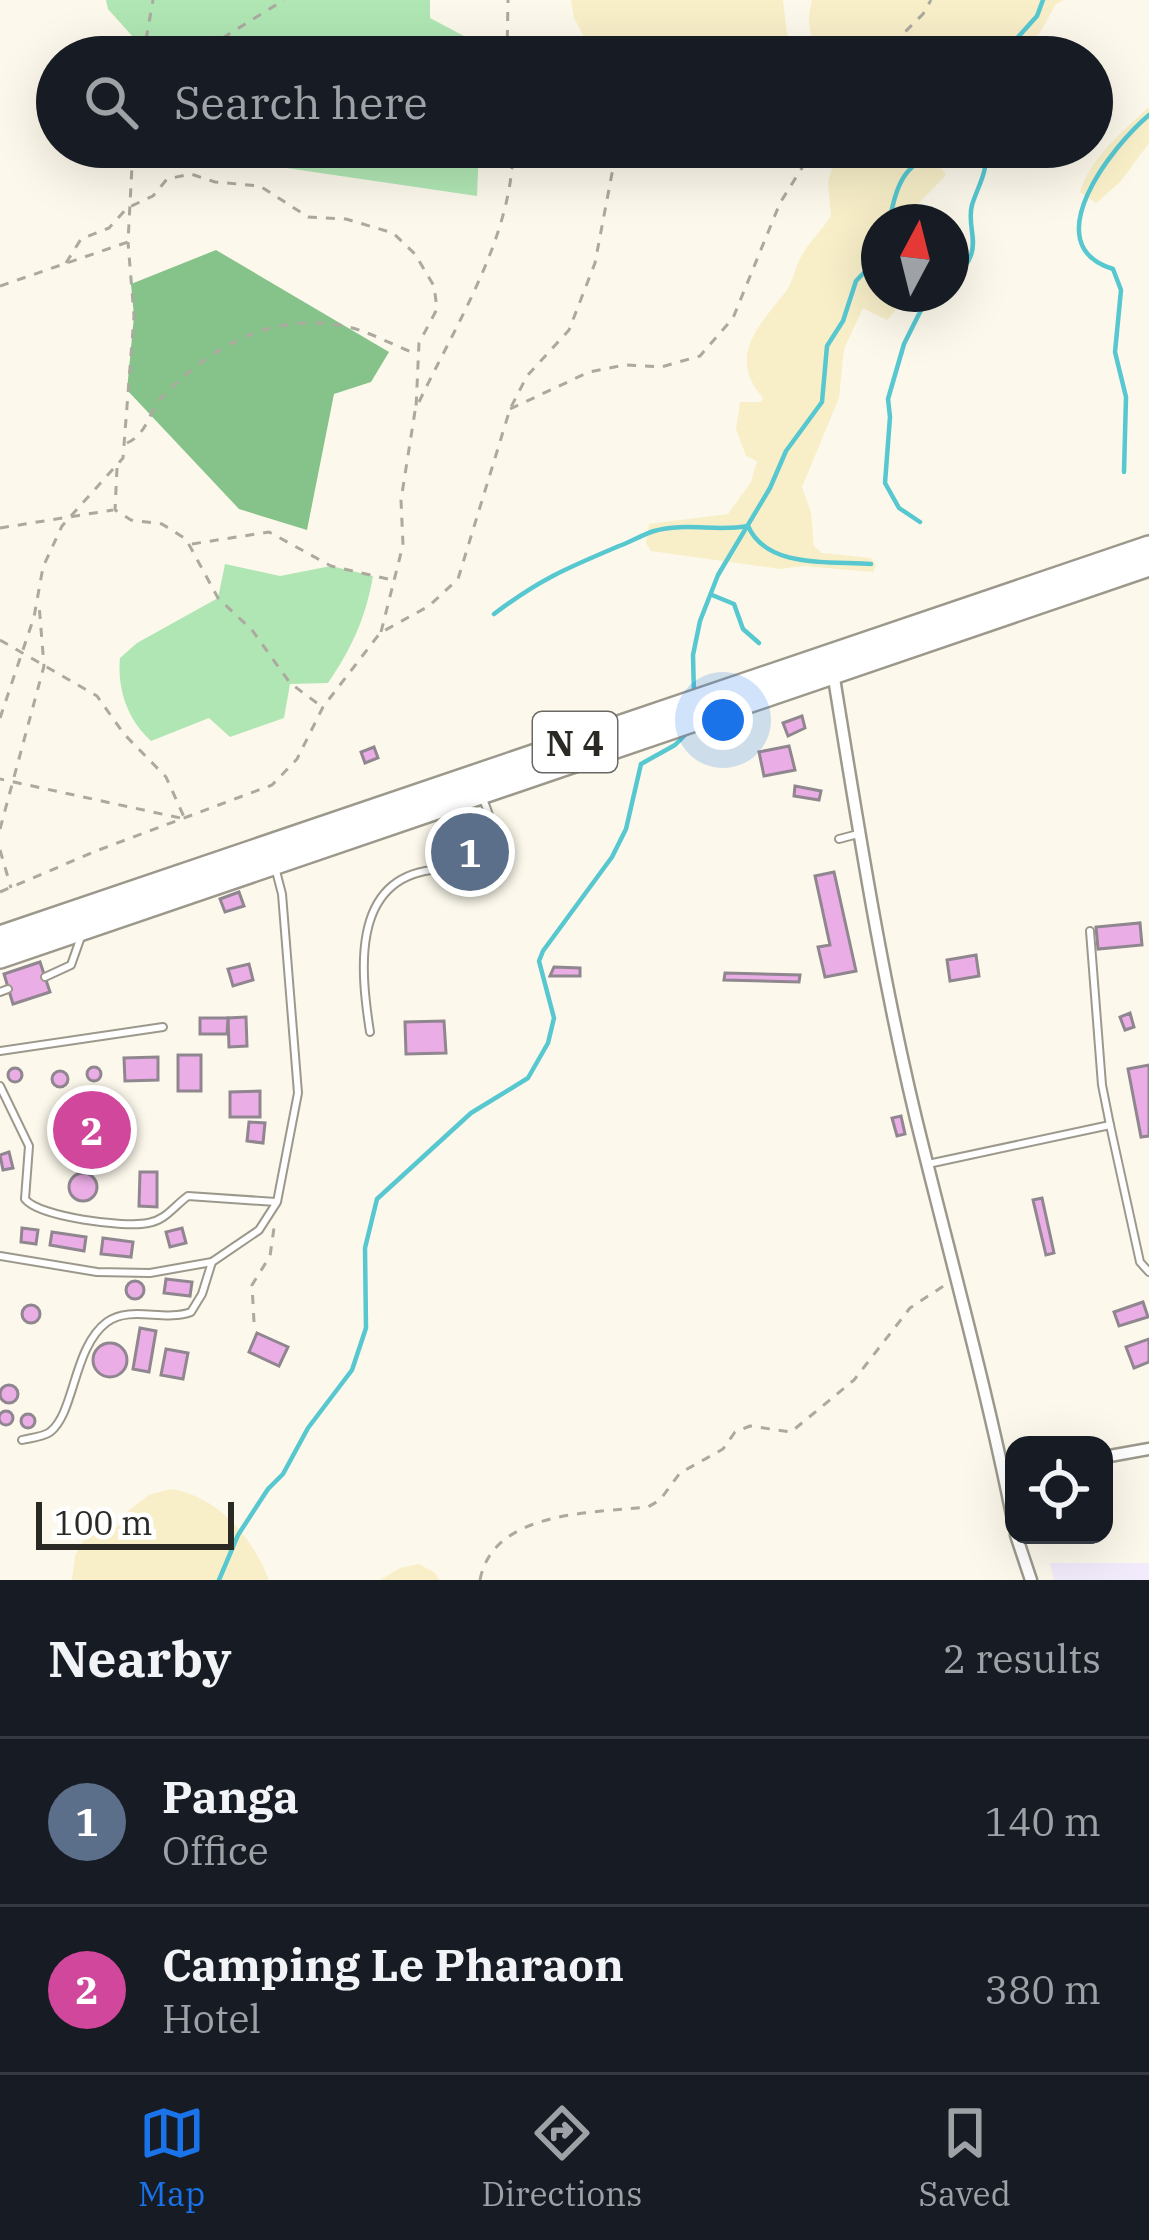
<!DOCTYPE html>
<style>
body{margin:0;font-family:"IBM Plex Serif",serif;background:#242831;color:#f1f3f6}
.controls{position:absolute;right:36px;bottom:36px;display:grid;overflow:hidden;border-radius:24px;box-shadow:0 12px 48px #0002}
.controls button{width:108px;height:108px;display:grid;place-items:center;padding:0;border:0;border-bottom:3px solid #363941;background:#171b24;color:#f1f3f6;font:60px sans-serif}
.compass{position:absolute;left:861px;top:204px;width:108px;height:108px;border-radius:50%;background:#171b24;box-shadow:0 12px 48px #0002;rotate:7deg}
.scale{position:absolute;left:36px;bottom:30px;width:198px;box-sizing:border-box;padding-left:12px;border:6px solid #2a2924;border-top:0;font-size:33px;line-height:42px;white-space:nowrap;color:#2a2924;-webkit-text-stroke:9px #fff;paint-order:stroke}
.you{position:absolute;left:723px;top:720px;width:42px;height:42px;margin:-30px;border:9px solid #fff;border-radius:50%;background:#1a73e8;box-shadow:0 0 0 18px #1a73e833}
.badge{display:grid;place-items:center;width:78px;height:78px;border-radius:50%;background:#1a73e8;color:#fff;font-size:39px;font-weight:700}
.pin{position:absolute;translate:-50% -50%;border:6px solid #fff;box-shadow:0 3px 12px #0006}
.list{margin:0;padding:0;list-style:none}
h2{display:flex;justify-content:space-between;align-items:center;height:156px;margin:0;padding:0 48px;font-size:51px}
h2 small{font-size:39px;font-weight:400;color:#9ea1a6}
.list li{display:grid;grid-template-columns:78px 1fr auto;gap:36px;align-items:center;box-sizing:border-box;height:168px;padding:0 48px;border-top:3px solid #363941}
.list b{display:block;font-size:45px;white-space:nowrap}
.list p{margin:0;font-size:39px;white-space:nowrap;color:#9ea1a6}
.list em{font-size:39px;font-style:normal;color:#9ea1a6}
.icon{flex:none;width:66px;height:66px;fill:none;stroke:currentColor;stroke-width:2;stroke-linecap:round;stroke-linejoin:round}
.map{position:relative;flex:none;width:1149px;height:1580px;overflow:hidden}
.search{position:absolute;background:#171b24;box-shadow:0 12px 48px #0002;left:36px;right:36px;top:36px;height:132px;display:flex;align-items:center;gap:30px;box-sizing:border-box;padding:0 42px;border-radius:66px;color:#9ea1a6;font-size:45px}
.sheet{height:492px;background:#171b24}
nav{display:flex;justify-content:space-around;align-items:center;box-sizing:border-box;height:168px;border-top:3px solid #363941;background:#171b24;font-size:33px;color:#9ea1a6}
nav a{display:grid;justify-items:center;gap:6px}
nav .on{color:#1a73e8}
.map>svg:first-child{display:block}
.industrial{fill:#f1ebfc}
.green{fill:#b0e6b4}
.forest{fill:#85c38a}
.sand{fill:#f8efc9}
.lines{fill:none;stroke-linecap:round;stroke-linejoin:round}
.stream{stroke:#57c7d0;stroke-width:4.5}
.building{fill:#eaade5;stroke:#90868f;stroke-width:3}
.lane-casing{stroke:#9c998c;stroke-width:10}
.street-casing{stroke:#9c998c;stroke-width:15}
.highway-casing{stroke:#9c998c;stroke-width:26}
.path{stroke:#aca99f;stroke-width:3;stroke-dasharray:9 9;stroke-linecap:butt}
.lane{stroke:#fff;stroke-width:6}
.street{stroke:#fff;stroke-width:10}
.highway{stroke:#fff;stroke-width:21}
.labels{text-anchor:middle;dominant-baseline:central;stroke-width:12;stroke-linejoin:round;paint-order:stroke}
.shield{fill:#fff;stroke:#6a6966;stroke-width:3}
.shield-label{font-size:36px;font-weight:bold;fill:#2a2924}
</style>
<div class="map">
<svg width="1149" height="1580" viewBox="0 0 1149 1580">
<rect width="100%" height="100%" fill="#fcf8eb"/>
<polygon class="industrial" points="1050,1563 1149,1563 1149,1580 1054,1580"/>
<g class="green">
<polygon points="106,0 430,0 430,18 477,43 479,57 151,57 108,9"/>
<polygon points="186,147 479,147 477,196 185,153"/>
<path d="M 225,564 L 280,576 L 331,566 L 373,576 C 366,617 352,648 328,683 L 290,684 L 284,718 L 230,737 L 209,718 L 151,741 C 128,720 117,690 120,658 L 137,643 L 218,598 Z"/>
</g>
<polygon class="forest" points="216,250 389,352 371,382 334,394 307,530 239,509 127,390 134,316 131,284"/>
<g class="sand">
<polygon points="571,0 783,0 790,57 595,57 574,18"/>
<path d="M 812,0 L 1064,0 L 1056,4 L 1039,34 L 1016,57 L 829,57 C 808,45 806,22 812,0 Z"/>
<path d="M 1149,107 L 1149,143 L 1120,182 L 1096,203 L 1080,192 C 1091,157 1123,131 1149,107 Z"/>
<path d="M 838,147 L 953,147 L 939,164 L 946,175 L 918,204 L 922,222 L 879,222 L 879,294 L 899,294 L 895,311 L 887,320 L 863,308 L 844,349 L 839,398 L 802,487 L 811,513 L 814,546 L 822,553 L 871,558 L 876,565 L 873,572 L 803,566 L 781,569 L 651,551 L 646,543 L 649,524 L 728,514 L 751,482 L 757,461 L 746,456 L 736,429 L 740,402 L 761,402 L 763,398 C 726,355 760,325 787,290 C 794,280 795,266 802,255 C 810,241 822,230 831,216 L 828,182 Z"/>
<path d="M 170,1489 C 217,1495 253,1538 269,1580 L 72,1580 L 75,1556 L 84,1539 L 126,1523 L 128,1511 L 149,1495 Z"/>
<polygon points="419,1564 435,1573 439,1580 380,1580 400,1568"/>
</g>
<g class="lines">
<g class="stream">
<polyline points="1000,57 1037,16 1043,0"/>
<path d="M 889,222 C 898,180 903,167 942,147"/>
<path d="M 951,277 C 960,270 968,265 971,255 C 977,239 967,222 972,205 C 978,185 991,168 983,147"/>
<path d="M 1124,472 L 1126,397 L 1115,352 L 1121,290 L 1113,269 C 1034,245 1112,146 1149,115"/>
<polyline points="920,522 899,508 885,483 890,417 888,399 904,344 929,294"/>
<polyline points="712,595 734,604 743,629 759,643"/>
<path d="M 494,614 C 540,579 567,568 619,546 C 630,542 642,535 654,531 C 685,522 717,532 748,526 C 767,569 830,561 871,564"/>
<polyline points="694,695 693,655 700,621 718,575 770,488 786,451 822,402 827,346 843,321 856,281 879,257"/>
<polyline points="219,1580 238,1535 268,1489 283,1474 308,1428 352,1370 366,1328 365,1248 377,1199 471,1113 528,1078 548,1043 554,1018 539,961 543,951 612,857 626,829 641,764 675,745 691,729"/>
</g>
</g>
<g class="building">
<polygon points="802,716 805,728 788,736 783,723"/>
<polygon points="789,746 795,770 764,776 759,752"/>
<polygon points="374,747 378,758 365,763 361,752"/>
<polygon points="795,786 821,791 819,800 794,796"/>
<polygon points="834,872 856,971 825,977 818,947 830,945 815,876"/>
<polygon points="239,892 244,906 225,912 220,899"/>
<polygon points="1140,923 1142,945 1098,949 1096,927"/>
<polygon points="976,955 979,976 950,981 947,960"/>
<polygon points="40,962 50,992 13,1004 4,974"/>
<polygon points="249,964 253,980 233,986 228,969"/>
<polygon points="554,967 580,968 580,976 550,976"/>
<polygon points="725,973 800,975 799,982 724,980"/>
<polygon points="1130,1013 1134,1027 1125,1030 1120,1017"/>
<polygon points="246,1017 247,1046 229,1047 228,1018"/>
<polygon points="200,1018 228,1018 227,1034 200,1034"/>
<polygon points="444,1021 446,1053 406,1054 405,1022"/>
<rect x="178" y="1055" width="23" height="36"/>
<polygon points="158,1057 158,1080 125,1081 124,1058"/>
<polygon points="1149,1065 1149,1136 1141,1137 1128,1069"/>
<circle cx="94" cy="1074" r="7"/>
<circle cx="15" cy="1075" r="7"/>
<circle cx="60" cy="1079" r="8"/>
<polygon points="260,1091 260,1117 230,1117 230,1092"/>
<polygon points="901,1116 905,1134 897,1136 892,1118"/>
<polygon points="249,1122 265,1123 263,1143 247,1141"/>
<circle cx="74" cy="1137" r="8"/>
<polygon points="9,1152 13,1168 3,1170 0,1155"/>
<polygon points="140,1172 157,1172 157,1207 139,1206"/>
<circle cx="83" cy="1187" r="14"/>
<polygon points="1042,1198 1054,1253 1046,1255 1033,1200"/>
<polygon points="22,1228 38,1230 36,1244 21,1242"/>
<polygon points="182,1228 186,1243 170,1247 166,1232"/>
<polygon points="52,1232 86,1237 84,1251 50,1245"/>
<polygon points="103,1238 133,1242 131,1257 101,1254"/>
<polygon points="166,1279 192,1282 190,1296 164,1293"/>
<circle cx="135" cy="1290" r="9"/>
<polygon points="1143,1302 1148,1317 1119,1326 1114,1312"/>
<circle cx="31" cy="1314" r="9"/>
<polygon points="140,1328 156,1331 149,1372 133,1369"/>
<polygon points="257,1333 288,1347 279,1366 249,1352"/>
<polygon points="1149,1339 1149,1362 1134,1368 1126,1347"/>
<circle cx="110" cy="1360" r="17"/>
<polygon points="166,1349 188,1353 183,1379 161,1375"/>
<circle cx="9" cy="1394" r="9"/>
<circle cx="6" cy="1418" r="7"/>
<circle cx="28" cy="1421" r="7"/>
</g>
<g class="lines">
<defs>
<g id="lane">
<polyline points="839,839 858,834"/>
<polyline points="1090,931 1102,1085 1110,1125"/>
<polyline points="45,977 71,965 82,934"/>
<polyline points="0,992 8,989"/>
<path d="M 370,1032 C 361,974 350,881 431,870 C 447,868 473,873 485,862 C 502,847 490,816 483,799"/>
<polyline points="0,1051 163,1027"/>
<path d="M 0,1086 L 29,1146 L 25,1199 C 39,1217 125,1228 148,1223 C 166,1220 174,1206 188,1196 L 276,1202"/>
<polyline points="928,1164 1110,1125 1140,1262 1149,1272"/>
<polyline points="0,1256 97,1272 150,1273 212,1262 259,1230 277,1202 298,1093 282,894 276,871"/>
<path d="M 22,1440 C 30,1438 43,1437 50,1432 C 75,1413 73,1347 107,1322 C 131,1305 164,1322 191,1312 L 202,1294 L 212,1262"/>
</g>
<g id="street">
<path d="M 833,672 C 859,832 884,994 924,1151 C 955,1275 989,1399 1014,1525"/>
<polyline points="1104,1457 1149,1449"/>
<polyline points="1016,1535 1031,1580"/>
</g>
<g id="highway">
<polyline points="0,937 1149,547"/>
<polyline points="0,957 1149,565"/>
</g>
</defs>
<use href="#lane" class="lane-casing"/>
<use href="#street" class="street-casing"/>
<use href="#highway" class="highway-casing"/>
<g class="path">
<polyline points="143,57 153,0"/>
<polyline points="192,57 284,0"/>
<polyline points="507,57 508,0"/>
<polyline points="880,57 923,14 931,0"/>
<polyline points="66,263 81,239 109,228 127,208 153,196 167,179 191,174 215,182 260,186 308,217 346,219 393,233 415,254 434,286 437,309 419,343 416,408"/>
<polyline points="0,286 128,242 133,147"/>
<path d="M 419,402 C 456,324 513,236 513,147"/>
<polyline points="510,409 589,372 625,365 661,367 700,356 733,318 780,203 815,147"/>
<path d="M 127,443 C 149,433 148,410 165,394 C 213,346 269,314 339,325 C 365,329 392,345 417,354"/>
<polyline points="117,468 115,510 131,520 162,524 186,539 218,598 252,630 290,683 321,706"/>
<polyline points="0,528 113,510"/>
<polyline points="192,544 269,532 331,566 392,580"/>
<polyline points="381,632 403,545 401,500 415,411"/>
<polyline points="0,640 97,696 124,734 166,777 185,819 0,779"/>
<polyline points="0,718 34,617 43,567 62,526 123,458 134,316 128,242"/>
<polyline points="0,829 44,666 39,604"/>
<polyline points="0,850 11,888"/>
<polyline points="0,892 96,851 272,785 297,759 323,707 380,633 429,606 458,579 510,409 527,376 569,330 595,263 617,147"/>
<polyline points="254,1322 252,1285 270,1256 274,1228"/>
<path d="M 480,1580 C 493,1510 594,1513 648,1507 L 660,1500 L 680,1473 L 723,1449 L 735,1432 L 750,1426 L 791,1432 L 854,1380 L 910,1308 L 948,1283"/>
</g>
<use href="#lane" class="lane"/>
<use href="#street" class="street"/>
<use href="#highway" class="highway"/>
</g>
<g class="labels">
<rect class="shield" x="533" y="712" width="84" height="60" rx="9"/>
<g class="shield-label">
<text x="575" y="742">N 4</text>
</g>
</g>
</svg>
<div class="controls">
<button><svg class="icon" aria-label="locate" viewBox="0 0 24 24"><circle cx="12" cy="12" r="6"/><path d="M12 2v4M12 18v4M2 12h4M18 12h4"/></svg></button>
</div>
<svg class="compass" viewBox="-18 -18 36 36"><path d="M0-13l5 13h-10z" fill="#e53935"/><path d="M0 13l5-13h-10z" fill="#9ea1a6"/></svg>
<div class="scale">100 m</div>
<div class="you"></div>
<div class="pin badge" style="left:470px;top:852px;background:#5c6f8a">1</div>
<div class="pin badge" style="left:92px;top:1130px;background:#d1479c">2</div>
<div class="search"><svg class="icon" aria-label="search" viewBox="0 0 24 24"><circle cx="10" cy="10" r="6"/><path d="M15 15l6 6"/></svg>Search here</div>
</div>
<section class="sheet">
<h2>Nearby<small>2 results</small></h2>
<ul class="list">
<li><span class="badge" style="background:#5c6f8a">1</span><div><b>Panga</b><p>Office</p></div><em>140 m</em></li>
<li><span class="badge" style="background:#d1479c">2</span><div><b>Camping Le Pharaon</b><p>Hotel</p></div><em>380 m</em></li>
</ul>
</section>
<nav>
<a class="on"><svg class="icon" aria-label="map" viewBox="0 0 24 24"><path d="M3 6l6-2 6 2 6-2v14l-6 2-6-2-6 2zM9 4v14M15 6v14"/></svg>Map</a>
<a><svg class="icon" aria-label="directions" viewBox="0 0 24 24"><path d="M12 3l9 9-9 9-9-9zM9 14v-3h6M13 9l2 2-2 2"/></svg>Directions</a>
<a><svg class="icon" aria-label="saved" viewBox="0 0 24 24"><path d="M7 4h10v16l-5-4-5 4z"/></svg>Saved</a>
</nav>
